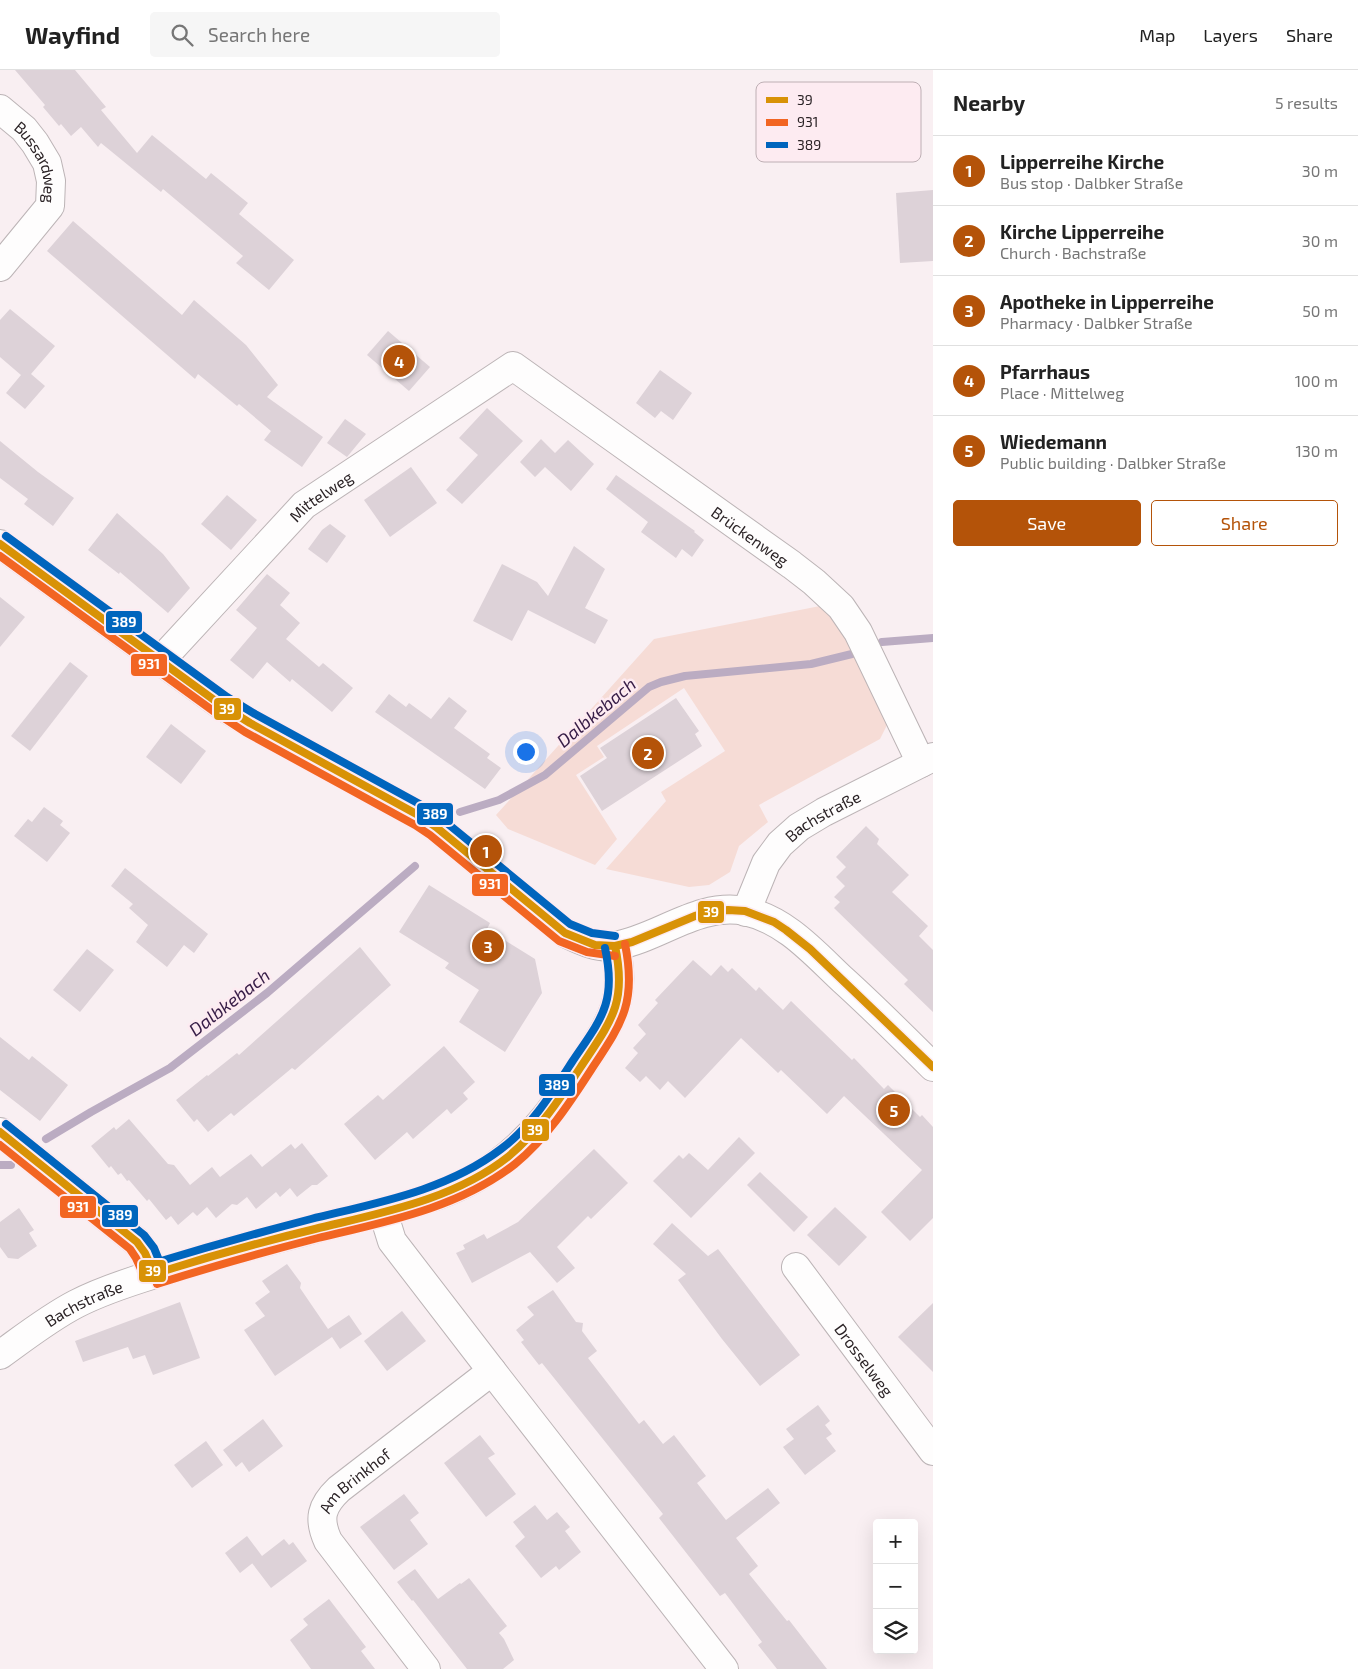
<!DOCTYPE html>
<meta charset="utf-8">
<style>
body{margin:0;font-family:"Exo 2",sans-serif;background:#f6f6f6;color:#222}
.controls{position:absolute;right:15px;bottom:15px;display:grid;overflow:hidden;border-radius:5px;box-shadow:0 5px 20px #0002}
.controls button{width:45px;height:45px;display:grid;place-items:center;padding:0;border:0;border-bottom:1px solid #e0e0e0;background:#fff;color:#222;font:25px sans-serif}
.you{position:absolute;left:525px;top:681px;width:18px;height:18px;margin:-12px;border:4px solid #fff;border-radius:50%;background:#1a73e8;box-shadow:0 0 0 8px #1a73e833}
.badge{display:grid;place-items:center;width:32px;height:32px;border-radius:50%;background:#b45309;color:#fff;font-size:16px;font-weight:700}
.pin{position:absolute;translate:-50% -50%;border:2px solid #fff;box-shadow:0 1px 5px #0006}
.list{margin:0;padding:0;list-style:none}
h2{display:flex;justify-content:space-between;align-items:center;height:65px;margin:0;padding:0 20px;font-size:21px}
h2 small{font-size:16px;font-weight:400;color:#767676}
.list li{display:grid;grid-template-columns:32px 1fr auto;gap:15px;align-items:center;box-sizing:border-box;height:70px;padding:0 20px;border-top:1px solid #e0e0e0}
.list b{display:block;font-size:19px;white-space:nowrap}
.list p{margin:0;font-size:16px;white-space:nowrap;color:#767676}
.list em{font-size:16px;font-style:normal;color:#767676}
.actions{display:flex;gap:10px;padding:15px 20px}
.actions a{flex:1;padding:11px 0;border:1px solid #b45309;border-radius:5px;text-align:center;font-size:18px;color:#b45309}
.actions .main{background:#b45309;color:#fff}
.icon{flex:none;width:28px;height:28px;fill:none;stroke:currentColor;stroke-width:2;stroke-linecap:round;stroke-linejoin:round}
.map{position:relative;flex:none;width:933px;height:1599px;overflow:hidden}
header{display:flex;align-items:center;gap:30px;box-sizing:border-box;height:70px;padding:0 25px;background:#fff;border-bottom:1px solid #e0e0e0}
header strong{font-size:24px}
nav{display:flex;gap:28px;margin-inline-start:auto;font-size:18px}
.search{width:350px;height:45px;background:#f6f6f6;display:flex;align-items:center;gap:12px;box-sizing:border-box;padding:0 18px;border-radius:5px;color:#767676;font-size:19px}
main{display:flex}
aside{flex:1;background:#fff}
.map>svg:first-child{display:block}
.green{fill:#f6dcd6}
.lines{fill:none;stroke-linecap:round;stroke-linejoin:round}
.stream{stroke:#bbacc2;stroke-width:8}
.building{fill:#ddd2d8}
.minor-casing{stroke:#bcb4b6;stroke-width:30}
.minor{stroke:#fefdfd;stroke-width:28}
.bus-1-casing{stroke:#fdebf1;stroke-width:11}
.bus-2-casing{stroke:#fdebf1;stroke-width:11}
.bus-3-casing{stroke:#fdebf1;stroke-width:11}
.bus-1{stroke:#d89206;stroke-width:8}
.bus-2{stroke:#f26522;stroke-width:8}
.bus-3{stroke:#0065bd;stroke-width:8}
.labels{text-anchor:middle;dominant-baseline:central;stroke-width:5;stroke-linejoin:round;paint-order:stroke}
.street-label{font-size:16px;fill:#2b2326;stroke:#fdebf1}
.water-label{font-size:18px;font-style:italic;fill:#361c46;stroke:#fdebf1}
.key{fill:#fdebf1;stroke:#beafb4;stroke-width:1}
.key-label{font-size:14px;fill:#2b2326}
.line-badge{stroke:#fdebf1;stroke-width:2}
.badge-label{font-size:14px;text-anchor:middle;font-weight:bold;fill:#fff}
</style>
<header>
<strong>Wayfind</strong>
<div class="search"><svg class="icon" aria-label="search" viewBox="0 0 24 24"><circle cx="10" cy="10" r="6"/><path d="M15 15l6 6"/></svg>Search here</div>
<nav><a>Map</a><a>Layers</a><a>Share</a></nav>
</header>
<main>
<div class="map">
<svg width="933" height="1599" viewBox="0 0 933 1599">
<rect width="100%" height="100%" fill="#f9eff2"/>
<polygon class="green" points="820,536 843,559 889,651 880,669 759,735 768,752 739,776 730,802 709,815 689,817 606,799 666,731 661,722 725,681 684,618 597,676 604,687 576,705 617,769 595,795 508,759 496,745 654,569"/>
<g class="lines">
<g class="stream">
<polyline points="882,572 933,568"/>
<polyline points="460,742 499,730 545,705 649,617 661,612 685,606 811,594 852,584"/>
<polyline points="46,1069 91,1042 170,998 267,923 415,796"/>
<polyline points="0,1095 11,1095"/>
</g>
</g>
<g class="building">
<polygon points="15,0 75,0 106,37 101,40 137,83 152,65 206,109 211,103 248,133 239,144 294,190 269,220 236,193 243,186 163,119 161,122 101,73 98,77 81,57 71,66 61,54 59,56 43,37 45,35"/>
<polygon points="933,120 933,191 900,193 896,123"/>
<polygon points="73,151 182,245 194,230 246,275 278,315 267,327 323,367 302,397 264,370 271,361 239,334 237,336 198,304 195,309 47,181"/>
<polygon points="10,239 55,276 31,304 45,316 25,339 6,323 21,305 0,287 0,250"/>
<polygon points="388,261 430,297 409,321 367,285"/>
<polygon points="660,300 692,323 673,350 661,341 655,348 636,333"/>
<polygon points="487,338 523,371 462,434 446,420 478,385 459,368"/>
<polygon points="345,349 366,364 347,387 327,373"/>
<polygon points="541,369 555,383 568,370 594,394 571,421 545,397 535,407 520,392"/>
<polygon points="0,371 38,402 74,428 53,456 24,434 28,429 0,408"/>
<polygon points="411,397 437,433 390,467 364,430"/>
<polygon points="616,405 695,461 694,462 704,470 692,487 682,479 676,488 641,462 648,452 606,419"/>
<polygon points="227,425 257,450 231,480 201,454"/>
<polygon points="117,443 163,484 190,518 168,543 120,502 119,504 88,480"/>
<polygon points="330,454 346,466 327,493 308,479 322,460"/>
<polygon points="574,476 605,499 585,538 608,550 595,574 528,540 512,571 473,551 502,494 537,512 548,526"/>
<polygon points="267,504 290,523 280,535 300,553 286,569 319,597 323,593 353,618 332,642 292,609 290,612 267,592 253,609 230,590 257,558 236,540"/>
<polygon points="0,527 25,547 0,577"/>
<polygon points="70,592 88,606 30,681 11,666"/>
<polygon points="389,624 406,637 409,633 431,649 449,627 467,641 454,658 490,684 487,688 501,698 485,719 375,642"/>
<polygon points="676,628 699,661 695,664 702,676 602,741 580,706 607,688 600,678"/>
<polygon points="171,654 206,681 181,714 146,687"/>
<polygon points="44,737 63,751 60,755 70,763 47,792 14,766 28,749 32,752"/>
<polygon points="866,756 879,769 877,774 909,805 892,822 928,856 919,866 933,880 933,942 904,914 908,910 834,838 840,832 834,827 845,816 836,807 846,797 836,787"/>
<polygon points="125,798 208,864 194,883 184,875 167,897 136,872 148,855 129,838 133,834 111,816"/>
<polygon points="429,815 490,853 487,859 535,889 542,923 505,982 459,952 479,920 445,898 449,893 399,862"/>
<polygon points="360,877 391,915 295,1000 292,998 234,1046 231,1043 208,1062 197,1049 194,1052 176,1030 207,1005 208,1006 237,983 239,985"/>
<polygon points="87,879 114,900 80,942 53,920"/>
<polygon points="693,890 711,906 721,895 728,902 732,898 756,921 759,917 783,940 791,931 852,990 854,988 884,1019 888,1015 920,1047 922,1045 933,1057 933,1148 910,1171 881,1142 922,1100 844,1026 827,1044 781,1000 778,1003 741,968 685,1028 668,1011 660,1020 646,1006 640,1012 625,998 638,983 633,978 646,964 638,955 658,933 655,930"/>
<polygon points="0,967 29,990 32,986 68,1015 40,1051 0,1020"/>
<polygon points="444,976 475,1012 463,1023 468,1029 451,1044 447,1039 413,1069 407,1062 375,1090 344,1054 378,1025 383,1030"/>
<polygon points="129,1049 168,1094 174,1095 190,1115 212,1097 220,1107 251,1084 262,1097 291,1074 295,1079 302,1073 328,1106 317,1115 312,1115 297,1127 290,1118 280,1127 276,1122 256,1139 247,1127 237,1135 232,1134 216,1148 207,1137 197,1146 193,1142 178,1155 171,1146 166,1150 149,1129 147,1131 129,1110 127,1111 121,1103 118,1105 111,1096 109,1098 91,1076 114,1057 116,1060"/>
<polygon points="739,1067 755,1083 691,1148 653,1111 679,1085 683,1089 689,1083 708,1100"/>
<polygon points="594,1079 628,1113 591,1149 588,1146 557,1177 575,1198 557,1213 530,1182 472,1213 456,1183 465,1179 463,1175 484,1164 487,1169 518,1152"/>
<polygon points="760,1102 808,1147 794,1162 747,1115"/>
<polygon points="835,1137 867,1167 839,1196 807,1165"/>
<polygon points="19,1138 34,1160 29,1163 37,1176 18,1189 8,1188 0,1177 0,1152"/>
<polygon points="672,1153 708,1186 718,1179 800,1285 760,1316 722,1269 678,1210 686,1204 653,1174"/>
<polygon points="287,1194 301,1213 300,1218 328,1259 349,1245 362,1264 340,1279 332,1267 275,1306 244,1260 265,1246 255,1233 270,1222 262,1211"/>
<polygon points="553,1220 576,1252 583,1253 582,1261 597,1281 588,1288 639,1354 644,1350 663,1374 674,1365 706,1406 697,1413 726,1450 768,1418 780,1433 736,1468 758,1496 749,1504 787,1551 789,1550 827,1599 777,1599 758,1575 762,1572 725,1523 720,1526 659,1448 663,1444 550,1303 542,1293 539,1295 521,1272 524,1270 516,1260 534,1245 527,1237"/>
<polygon points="180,1232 200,1288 153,1305 145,1285 133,1289 128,1277 83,1292 75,1271"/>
<polygon points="933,1233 933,1302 898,1267"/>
<polygon points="402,1241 426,1271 387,1301 364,1271"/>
<polygon points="818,1335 830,1351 825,1355 832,1364 826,1368 836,1381 805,1405 783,1377 794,1369 786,1359"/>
<polygon points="263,1349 283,1376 249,1402 242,1392 236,1397 223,1380"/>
<polygon points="480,1365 495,1384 488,1388 516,1424 486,1447 444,1393"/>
<polygon points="206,1371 223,1395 192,1418 174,1395"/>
<polygon points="404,1424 419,1443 410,1450 428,1474 394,1500 360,1457"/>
<polygon points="535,1435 547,1450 557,1442 570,1457 565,1461 581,1482 559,1500 556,1496 541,1508 515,1476 525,1467 513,1452"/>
<polygon points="247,1466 262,1486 284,1469 289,1475 293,1472 307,1491 271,1518 252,1493 254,1492 240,1503 225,1483"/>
<polygon points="415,1499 438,1529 460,1513 461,1514 469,1508 507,1556 499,1563 504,1569 514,1590 503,1599 467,1599 413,1530 412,1531 397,1512"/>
<polygon points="329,1529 366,1577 361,1581 375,1599 311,1599 290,1570 308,1555 303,1549"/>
</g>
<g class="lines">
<defs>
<g id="minor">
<path id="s1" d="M 0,39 L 24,59 L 35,73 L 47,93 L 51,111 L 50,136 L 0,197"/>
<path d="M 0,474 L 221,635 L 250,653 L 420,746 L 436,757 L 565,863 C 580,870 597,879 615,876 C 660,868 698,832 745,841 C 786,850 814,883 843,910 C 874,938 903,967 933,997"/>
<path id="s2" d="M 160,591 L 304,435 L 513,296 L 792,495 L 814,512 L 841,537 L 858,562 L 921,693"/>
<path id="s3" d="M 746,842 L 766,793 L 780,774 L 799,757 L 824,742 L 933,687"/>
<polyline points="0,1062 137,1172 145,1183 154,1204"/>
<polyline points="383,1142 392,1171 492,1301 724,1599"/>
<path id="s4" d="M 796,1197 L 933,1381"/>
<path id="s5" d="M 0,1285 C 25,1267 49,1248 76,1234 C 101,1221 129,1212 155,1204 C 211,1185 268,1171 325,1156 C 381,1142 451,1129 497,1094 C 536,1065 557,1033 583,994 C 611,952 628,928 615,876"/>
<path id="s6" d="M 426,1599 L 328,1471 C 318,1449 321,1436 339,1419 L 492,1301"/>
</g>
</defs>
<use href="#minor" class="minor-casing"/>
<use href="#minor" class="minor"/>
<defs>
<g id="bus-1">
<polyline points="0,474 221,635 250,653 420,746 436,757 565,863 595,875 615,876 632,872 695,846 711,842 728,840 745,841 774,852 786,860 810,879 933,997"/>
<path d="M 0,1062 L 137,1172 L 145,1183 L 154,1204 C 207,1187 261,1172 315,1159 C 380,1143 454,1130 509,1086 C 539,1061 561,1027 582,995 C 612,950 627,932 615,876"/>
</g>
<g id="bus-2">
<polyline points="0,486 216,643 245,662 415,755 430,765 559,871 587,882 615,886"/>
<polyline points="0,1075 130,1179 136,1188 145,1208"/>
<path d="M 157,1214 C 210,1197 264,1182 318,1168 C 385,1152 459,1138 515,1094 C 546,1069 569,1034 591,1000 C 622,953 637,933 625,874"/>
</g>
<g id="bus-3">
<polyline points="6,466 227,627 255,644 425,737 442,749 570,854 592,863 615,866"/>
<polyline points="6,1054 144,1165 154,1178 163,1200"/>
<path d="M 151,1194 C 204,1178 257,1163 311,1149 C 376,1133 446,1121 501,1079 C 531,1057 552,1023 572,992 C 601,949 617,933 605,878"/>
</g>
</defs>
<use href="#bus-1" class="bus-1-casing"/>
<use href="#bus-2" class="bus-2-casing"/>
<use href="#bus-3" class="bus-3-casing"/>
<use href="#bus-1" class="bus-1"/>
<use href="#bus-2" class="bus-2"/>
<use href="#bus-3" class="bus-3"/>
</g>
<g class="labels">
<g class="street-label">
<text stroke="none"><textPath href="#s1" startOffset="68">Bussardweg</textPath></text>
<text stroke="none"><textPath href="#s2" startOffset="231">Mittelweg</textPath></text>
<text stroke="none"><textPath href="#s2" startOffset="755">Brückenweg</textPath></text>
<text stroke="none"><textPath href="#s3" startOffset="128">Bachstraße</textPath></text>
<text stroke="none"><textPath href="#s5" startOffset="99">Bachstraße</textPath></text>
<text stroke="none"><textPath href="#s4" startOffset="115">Drosselweg</textPath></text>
<text stroke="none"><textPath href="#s6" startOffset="236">Am Brinkhof</textPath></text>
</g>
<g class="water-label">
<text transform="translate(596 642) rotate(-40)">Dalbkebach</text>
<text transform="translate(229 932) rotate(-38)">Dalbkebach</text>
</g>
</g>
<rect x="756" y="12" width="165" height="80" rx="8" class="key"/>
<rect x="766" y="27" width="22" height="6" fill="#d89206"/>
<rect x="766" y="49" width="22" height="7" fill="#f26522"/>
<rect x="766" y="72" width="22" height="6" fill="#0065bd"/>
<g class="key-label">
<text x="797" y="35">39</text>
<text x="797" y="57">931</text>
<text x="797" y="80">389</text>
</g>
<g class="line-badge">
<rect x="105" y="540" width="38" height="24" rx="5" fill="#0065bd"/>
<rect x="130" y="583" width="38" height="24" rx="5" fill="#f26522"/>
<rect x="213" y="627" width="29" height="24" rx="5" fill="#d89206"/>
<rect x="416" y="732" width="38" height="24" rx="5" fill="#0065bd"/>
<rect x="471" y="803" width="38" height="24" rx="5" fill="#f26522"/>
<rect x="697" y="830" width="28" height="24" rx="5" fill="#d89206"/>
<rect x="538" y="1003" width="38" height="24" rx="5" fill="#0065bd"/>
<rect x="521" y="1048" width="29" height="24" rx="5" fill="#d89206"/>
<rect x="59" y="1125" width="38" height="24" rx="5" fill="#f26522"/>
<rect x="101" y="1134" width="38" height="24" rx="5" fill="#0065bd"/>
<rect x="138" y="1189" width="29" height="24" rx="5" fill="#d89206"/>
</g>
<g class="badge-label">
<text x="124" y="557">389</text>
<text x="149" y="599">931</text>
<text x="227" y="644">39</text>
<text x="435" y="749">389</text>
<text x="490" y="819">931</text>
<text x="711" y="847">39</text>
<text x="557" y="1020">389</text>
<text x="535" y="1065">39</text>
<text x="78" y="1142">931</text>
<text x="120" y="1150">389</text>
<text x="153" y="1206">39</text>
</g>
</svg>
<div class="controls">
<button>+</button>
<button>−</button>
<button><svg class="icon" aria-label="layers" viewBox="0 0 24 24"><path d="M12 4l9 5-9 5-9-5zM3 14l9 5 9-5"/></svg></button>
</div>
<div class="you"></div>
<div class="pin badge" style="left:486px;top:781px">1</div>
<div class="pin badge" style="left:648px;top:683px">2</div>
<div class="pin badge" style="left:488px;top:876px">3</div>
<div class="pin badge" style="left:399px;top:291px">4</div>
<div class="pin badge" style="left:894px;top:1040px">5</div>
</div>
<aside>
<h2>Nearby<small>5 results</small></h2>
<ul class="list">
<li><span class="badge">1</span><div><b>Lipperreihe Kirche</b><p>Bus stop · Dalbker Straße</p></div><em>30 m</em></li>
<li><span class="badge">2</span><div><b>Kirche Lipperreihe</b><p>Church · Bachstraße</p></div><em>30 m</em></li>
<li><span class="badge">3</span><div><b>Apotheke in Lipperreihe</b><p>Pharmacy · Dalbker Straße</p></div><em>50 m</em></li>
<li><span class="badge">4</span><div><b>Pfarrhaus</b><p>Place · Mittelweg</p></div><em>100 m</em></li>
<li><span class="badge">5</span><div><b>Wiedemann</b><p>Public building · Dalbker Straße</p></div><em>130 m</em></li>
</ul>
<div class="actions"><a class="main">Save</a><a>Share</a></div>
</aside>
</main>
